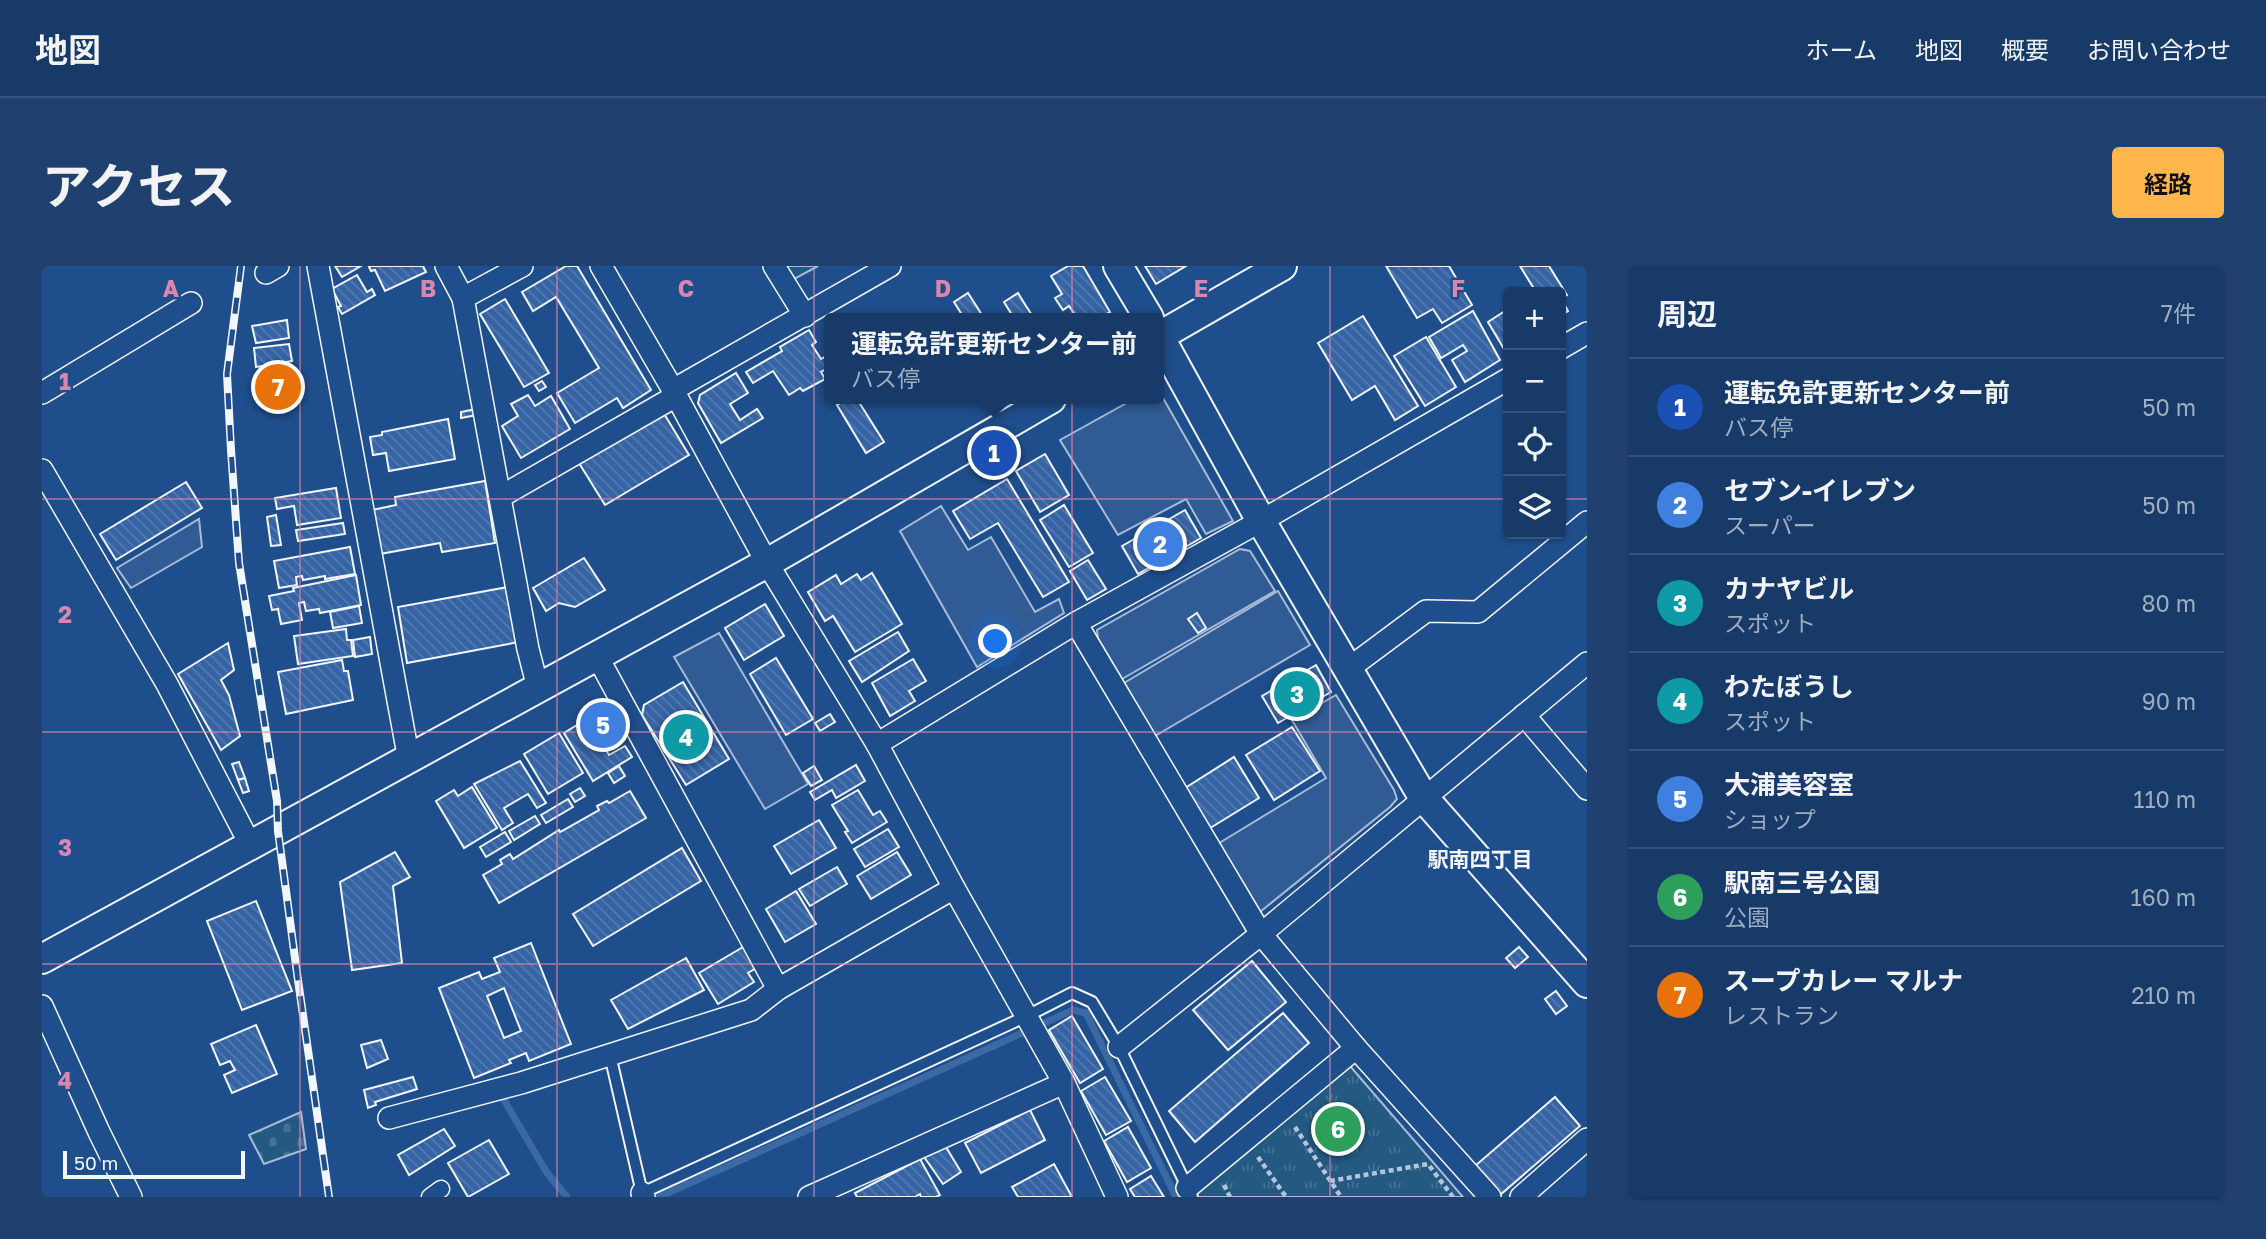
<!DOCTYPE html>
<html lang="ja">
<meta charset="utf-8">
<style>
body{margin:0;font-family:"Golos Text","Noto Sans JP",sans-serif;background:#20416f;color:#f1f3f6}
.controls{position:absolute;right:21px;top:21px;display:grid;overflow:hidden;border-radius:7px;box-shadow:0 2px 5px #0004}
.controls button{width:63px;height:63px;display:grid;place-items:center;padding:0;border:0;border-bottom:2px solid #36547d;background:#173a69;color:#f1f3f6;font:35px sans-serif}
.scale{position:absolute;left:21px;bottom:18px;width:182px;box-sizing:border-box;padding-left:7px;border:4px solid #f2f6ff;border-top:0;font-size:19px;line-height:24px;white-space:nowrap;color:#f2f6ff;-webkit-text-stroke:5px #1f4e8c;paint-order:stroke}
.you{position:absolute;left:954px;top:376px;width:24px;height:24px;margin:-18px;border:5px solid #fff;border-radius:50%;background:#1a73e8;box-shadow:0 0 0 10px #1a73e833}
.badge{display:grid;place-items:center;width:46px;height:46px;border-radius:50%;background:#ffb74d;color:#fff;font-size:23px;font-weight:700}
.pin{position:absolute;translate:-50% -50%;border:4px solid #fff;box-shadow:0 2px 7px #0006}
.popup{position:absolute;left:782px;top:47px;width:340px;height:91px;box-sizing:border-box;display:grid;place-content:center;border-radius:7px;background:#173a69;filter:drop-shadow(0 2px 5px #0005);font-size:23px;white-space:nowrap;color:#9eadc0}
.popup b{font-size:26px;color:#f1f3f6}
.popup::after{content:'';position:absolute;left:50%;top:100%;margin-left:-14px;border:14px solid transparent;border-top-color:#173a69}
.list{margin:0;padding:0;list-style:none}
h2{display:flex;justify-content:space-between;align-items:center;height:91px;margin:0;padding:0 28px;font-size:30px}
h2 small{font-size:23px;font-weight:400;color:#9eadc0}
.list li{display:grid;grid-template-columns:46px 1fr auto;gap:21px;align-items:center;box-sizing:border-box;height:98px;padding:0 28px;border-top:2px solid #36547d}
.list b{display:block;font-size:26px;white-space:nowrap}
.list p{margin:0;font-size:23px;white-space:nowrap;color:#9eadc0}
.list em{font-size:23px;font-style:normal;color:#9eadc0}
.icon{flex:none;width:38px;height:38px;fill:none;stroke:currentColor;stroke-width:2;stroke-linecap:round;stroke-linejoin:round}
.map{position:relative;flex:none;width:1545px;height:931px;overflow:hidden;border-radius:7px}
header{display:flex;align-items:center;gap:42px;box-sizing:border-box;height:98px;padding:0 35px;background:#173a69;border-bottom:2px solid #36547d}
header strong{font-size:33px}
nav{display:flex;gap:38px;margin-inline-start:auto;font-size:24px}
.intro{display:flex;align-items:center;justify-content:space-between;box-sizing:border-box;height:168px;padding:0 42px}
h1{margin:0;font-size:49px}
.button{padding:18px 32px;border-radius:7px;background:#ffb74d;color:#111;font-size:24px;font-weight:700}
main{display:flex;gap:42px;padding:0 42px}
aside{flex:1;background:#173a69;border-radius:7px;box-shadow:0 2px 5px #0004}
.map>svg:first-child{display:block}
.cemetery{fill:url(#cemetery-stones);stroke:#a8bbd7;stroke-width:2}
.park{fill:url(#park-tufts);stroke:#a8bbd7;stroke-width:2}
.parking{fill:#305b95;stroke:#a8bbd7;stroke-width:2}
.lines{fill:none;stroke-linecap:round;stroke-linejoin:round}
.stream{stroke:#3b69a3;stroke-width:7}
.building{fill:url(#building-back-hatch);stroke:#f2f6ff;stroke-width:2;fill-rule:evenodd}
.service-casing{stroke:#f2f6ff;stroke-width:14}
.pedestrian-casing{stroke:#f2f6ff;stroke-width:19}
.minor-casing{stroke:#f2f6ff;stroke-width:24}
.tertiary-casing{stroke:#f2f6ff;stroke-width:32}
.path{stroke:#b3c4dc;stroke-width:4.5;stroke-dasharray:5 3.5;stroke-linecap:butt}
.service{stroke:#1f4e8c;stroke-width:10}
.pedestrian{stroke:#1f4e8c;stroke-width:16}
.minor{stroke:#1f4e8c;stroke-width:21}
.tertiary{stroke:#1f4e8c;stroke-width:28}
.rail-casing{stroke:#f2f6ff;stroke-width:8}
.rail{stroke:#1f4e8c;stroke-width:5;stroke-dasharray:16;stroke-linecap:butt}
.grid{fill:none;stroke:#da87ad;stroke-width:2;stroke-opacity:0.55}
.labels{text-anchor:middle;dominant-baseline:central;stroke-width:5;stroke-linejoin:round;paint-order:stroke}
.neighbourhood-label{font-size:21px;font-weight:bold;fill:#f2f6ff;stroke:#1f4e8c}
.grid-label{font-size:23px;text-anchor:middle;font-weight:bold;fill:#da87ad;stroke:#1f4e8c;stroke-width:5;stroke-linejoin:round;paint-order:stroke}
</style>
<header>
<strong>地図</strong>
<nav><a>ホーム</a><a>地図</a><a>概要</a><a>お問い合わせ</a></nav>
</header>
<div class="intro"><h1>アクセス</h1><a class="button">経路</a></div>
<main>
<div class="map">
<svg width="1545" height="931" viewBox="0 0 1545 931">
<defs>
<pattern id="cemetery-stones" width="16" height="16" patternUnits="userSpaceOnUse" patternTransform="scale(1.75)"><rect width="16" height="16" fill="#245a82"/><path d="M2 7V4a2 2 0 0 1 4 0v3zM10 15v-3a2 2 0 0 1 4 0v3z" fill="#447295"/></pattern>
<pattern id="park-tufts" width="24" height="20" patternUnits="userSpaceOnUse" patternTransform="scale(1.75)"><rect width="24" height="20" fill="#245a82"/><path d="M3 7l-1-3M5 7V3M7 7l1-3M15 17l-1-3M17 17v-4M19 17l1-3" fill="none" stroke="#447295"/></pattern>
<pattern id="building-back-hatch" width="6" height="6" patternUnits="userSpaceOnUse" patternTransform="scale(1.75)"><rect width="6" height="6" fill="#3563a3"/><path d="M-1 5l2 2M0 0l6 6M5-1l2 2" fill="none" stroke="#537ab1"/></pattern>
</defs>
<rect width="100%" height="100%" fill="#1f4e8c"/>
<polygon class="cemetery" points="259,846 264,883 222,898 207,869"/>
<g class="park">
<polygon points="734,0 776,0 743,18"/>
<polygon points="1308,800 1421,931 1155,931 1152,926"/>
</g>
<g class="parking">
<polygon points="1117,129 1121,132 1191,255 1164,268 1144,233 1076,269 1018,174 1092,133 1116,133"/>
<polygon points="899,240 926,284 949,271 993,346 1017,333 1022,347 935,401 858,265"/>
<polygon points="157,253 160,281 89,322 75,302"/>
<polygon points="1198,283 1208,285 1233,325 1080,413 1056,373 1055,364"/>
<polygon points="1236,325 1268,379 1113,470 1082,417"/>
<polygon points="677,367 766,518 723,543 632,391"/>
<polygon points="1294,429 1352,524 1355,533 1348,541 1213,650 1174,579 1284,512 1250,454"/>
</g>
<g class="lines">
<g class="stream">
<polyline points="462,834 505,907 525,931"/>
<polyline points="617,931 1031,744 1044,747 1134,931"/>
</g>
</g>
<g class="building">
<polygon points="293,0 319,0 300,11"/>
<polygon points="329,0 381,0 384,6 343,25 333,4 329,5 327,1"/>
<polygon points="524,0 535,0 609,124 581,142 575,132 533,157 515,127 557,102 514,31 491,45 480,26"/>
<polygon points="1026,0 1041,0 1068,46 1057,52 1035,52 1027,40 1021,44 1013,32 1020,28 1009,10"/>
<polygon points="1103,0 1144,0 1114,18"/>
<polygon points="1344,0 1407,0 1430,39 1400,57 1391,43 1375,52"/>
<polygon points="1478,0 1507,0 1525,29 1519,32 1526,45 1519,49 1519,26 1494,26"/>
<polygon points="315,9 325,26 330,23 333,29 300,48 296,41 299,40 290,23"/>
<polygon points="926,27 942,52 922,52 912,36"/>
<polygon points="976,27 984,40 992,52 970,52 968,50 970,49 962,36"/>
<polygon points="463,33 507,107 482,121 438,48"/>
<polygon points="1466,43 1466,88 1465,88 1446,56"/>
<polygon points="1431,45 1458,94 1423,116 1410,94 1425,85 1421,79 1399,92 1387,71"/>
<polygon points="1321,50 1376,140 1353,154 1333,120 1310,134 1276,77"/>
<polygon points="245,54 247,72 214,77 210,60"/>
<polygon points="767,64 774,76 770,79 779,93 788,88 788,101 779,106 783,113 761,125 758,122 747,129 731,105 711,117 704,106 740,85 738,81"/>
<polygon points="1384,71 1414,121 1383,140 1352,90"/>
<polygon points="247,78 250,95 214,101 212,82"/>
<polygon points="694,107 706,127 688,138 698,154 715,143 721,152 679,177 656,137 658,129"/>
<polygon points="500,115 504,121 497,125 493,119"/>
<polygon points="486,129 493,140 509,130 528,163 479,192 460,160 476,150 469,138"/>
<polygon points="805,133 815,133 842,176 824,187 795,139"/>
<polygon points="434,143 435,149 419,152 419,146"/>
<polygon points="621,146 647,189 563,239 537,197"/>
<polygon points="406,153 413,193 347,205 344,187 331,189 328,171 340,169 340,166"/>
<polygon points="1003,188 1027,229 998,246 974,205"/>
<polygon points="965,213 1027,316 1001,331 956,257 928,273 911,245"/>
<polygon points="443,215 453,277 400,286 398,277 338,288 330,244 354,239 353,231"/>
<polygon points="144,216 160,242 74,294 58,268"/>
<polygon points="294,222 299,252 255,259 252,240 235,243 233,232"/>
<polygon points="1022,239 1051,287 1027,301 998,254"/>
<polygon points="1143,244 1159,272 1096,308 1080,280"/>
<polygon points="234,249 239,279 229,280 225,251"/>
<polygon points="301,257 303,268 256,275 254,264"/>
<polygon points="308,281 313,308 283,313 283,310 261,314 260,310 254,311 255,319 237,322 232,295"/>
<polygon points="542,292 563,324 533,341 517,337 504,345 491,322"/>
<polygon points="1046,294 1064,323 1045,334 1028,305"/>
<polygon points="830,307 860,358 813,386 791,350 783,355 766,326 794,309 799,318 815,308 819,314"/>
<polygon points="314,309 319,339 278,347 277,343 264,345 262,336 257,337 260,354 239,358 236,343 230,344 227,330 252,325 251,322"/>
<polygon points="466,321 477,376 365,397 356,341"/>
<polygon points="723,338 742,370 702,394 683,362"/>
<polygon points="317,340 320,357 291,362 288,346"/>
<polygon points="1155,347 1164,362 1156,367 1146,353"/>
<polygon points="304,363 305,374 309,374 311,390 256,398 252,370"/>
<polygon points="856,366 867,385 820,416 807,395"/>
<polygon points="328,371 330,388 313,391 311,374"/>
<polygon points="186,377 192,404 179,414 187,429 198,470 179,484 136,408"/>
<polygon points="734,392 771,453 744,469 708,408"/>
<polygon points="871,393 884,415 867,425 873,435 848,450 830,417"/>
<polygon points="300,394 302,405 306,405 311,434 244,448 236,406"/>
<polygon points="1274,399 1289,426 1236,457 1220,430"/>
<polygon points="641,416 687,493 644,519 600,449 602,439"/>
<polygon points="561,443 576,468 560,478 567,489 583,480 590,491 551,515 522,467"/>
<polygon points="788,448 793,456 778,465 773,457"/>
<polygon points="1250,461 1278,505 1232,534 1204,489"/>
<polygon points="517,467 541,507 506,528 482,488"/>
<polygon points="1192,491 1217,532 1165,564 1140,524"/>
<polygon points="478,495 504,537 495,542 486,528 462,542 471,557 460,564 432,518"/>
<polygon points="197,496 203,512 196,514 190,498"/>
<polygon points="814,499 823,515 794,532 790,524 773,534 768,526"/>
<polygon points="577,500 583,510 572,517 566,507"/>
<polygon points="772,500 780,514 769,520 761,507"/>
<polygon points="203,512 207,525 201,527 196,514"/>
<polygon points="430,521 455,562 422,582 394,535 412,524 416,530"/>
<polygon points="538,522 543,530 533,536 528,528"/>
<polygon points="816,524 831,549 838,545 845,556 810,577 803,566 806,565 790,539"/>
<polygon points="588,525 604,552 457,637 441,609 460,598 458,594 468,588 471,593 517,564 518,566 557,544 555,540 565,535 567,537"/>
<polygon points="526,533 531,541 504,557 499,549"/>
<polygon points="493,550 498,558 472,574 467,565"/>
<polygon points="777,554 794,582 749,608 732,580"/>
<polygon points="846,563 857,581 823,601 812,583"/>
<polygon points="463,566 469,576 444,591 438,581"/>
<polygon points="640,582 659,615 551,680 531,648"/>
<polygon points="353,586 368,611 351,620 360,697 310,704 298,616"/>
<polygon points="855,586 869,609 829,633 815,610"/>
<polygon points="795,601 805,618 768,640 757,623"/>
<polygon points="754,625 774,658 743,676 724,643"/>
<polygon points="214,635 250,725 200,744 165,655"/>
<path d="M 489,677 L 529,778 L 487,795 L 484,787 L 467,794 L 469,797 L 432,812 L 397,722 L 437,706 L 440,713 L 458,706 L 452,692 ZM 462,722 L 479,765 L 462,772 L 445,730 Z"/>
<polygon points="701,681 714,702 706,707 712,716 676,738 657,707"/>
<polygon points="1477,681 1486,691 1473,702 1464,692"/>
<polygon points="644,692 662,724 586,763 569,734"/>
<polygon points="1210,695 1244,736 1186,784 1151,744"/>
<polygon points="1514,725 1525,740 1514,748 1503,733"/>
<polygon points="1241,747 1267,777 1153,876 1127,845"/>
<polygon points="1030,750 1061,803 1038,817 1007,764"/>
<polygon points="214,759 235,808 190,827 182,809 193,804 188,795 178,799 169,778"/>
<polygon points="339,774 346,793 325,802 319,779"/>
<polygon points="371,811 375,823 333,836 334,839 326,842 322,824"/>
<polygon points="1063,811 1089,855 1064,869 1039,825"/>
<polygon points="1513,831 1538,860 1458,929 1433,900"/>
<polygon points="988,844 1003,874 939,907 923,877"/>
<polygon points="1086,861 1109,902 1085,916 1062,875"/>
<polygon points="402,863 413,880 367,909 356,889"/>
<polygon points="447,874 467,908 426,931 406,897"/>
<polygon points="904,881 919,906 901,918 882,891"/>
<polygon points="878,893 898,929 894,931 879,931 878,928 873,931 815,931 813,927"/>
<polygon points="1012,898 1030,931 976,931 970,921"/>
<polygon points="1109,910 1122,931 1093,931 1088,923"/>
</g>
<g class="lines">
<defs>
<polyline id="service" points="568,789 600,927 985,750 1030,727 1050,736 1077,781 1150,931"/>
<polyline id="pedestrian" points="388,931 399,923"/>
<g id="minor">
<polyline points="276,0 367,494"/>
<polyline points="404,0 421,32 480,0"/>
<polyline points="559,0 631,124 725,297 835,478 912,622 1022,817 1075,931"/>
<polyline points="732,0 763,50"/>
<polyline points="224,7 236,0"/>
<polyline points="421,32 486,383 496,422"/>
<polyline points="1519,82 1545,67"/>
<polyline points="631,124 848,0"/>
<polyline points="0,127 149,37"/>
<polyline points="0,204 125,418 209,580"/>
<polyline points="458,231 634,130"/>
<polyline points="1034,357 1219,668 1314,782 1448,931"/>
<polyline points="555,390 736,723"/>
<polyline points="1306,403 1384,345 1436,346 1545,256"/>
<polyline points="1482,449 1545,523"/>
<polyline points="835,478 1034,357 1219,255 1466,113"/>
<polyline points="0,740 57,866 89,931"/>
<polyline points="1077,781 1219,668 1545,397"/>
<polyline points="347,852 479,817 709,744 736,723 912,622"/>
<polyline points="1145,922 1314,782"/>
<polyline points="600,927 602,931"/>
<polyline points="767,931 1022,817"/>
<polyline points="1479,931 1545,873"/>
</g>
<g id="tertiary">
<polyline points="1076,0 1107,52"/>
<polyline points="1116,68 1219,255 1381,531 1545,717"/>
<polyline points="1116,71 1240,0"/>
<polyline points="0,693 725,297 1009,133"/>
</g>
</defs>
<use href="#service" class="service-casing"/>
<use href="#pedestrian" class="pedestrian-casing"/>
<use href="#minor" class="minor-casing"/>
<use href="#tertiary" class="tertiary-casing"/>
<g class="path">
<polyline points="1253,861 1299,931"/>
<polyline points="1216,891 1244,931"/>
<polyline points="1288,915 1386,898 1411,931"/>
<polyline points="1182,919 1188,931"/>
</g>
<use href="#service" class="service"/>
<use href="#pedestrian" class="pedestrian"/>
<use href="#minor" class="minor"/>
<use href="#tertiary" class="tertiary"/>
<defs>
<polyline id="rail" points="199,0 185,108 189,184 197,297 235,535 236,565 255,707 287,931"/>
</defs>
<use href="#rail" class="rail-casing"/>
<use href="#rail" class="rail"/>
</g>
<path class="grid" d="M 258,0 L 258,931M 515,0 L 515,931M 772,0 L 772,931M 1030,0 L 1030,931M 1288,0 L 1288,931M 0,233 L 1466,233M 1519,233 L 1545,233M 0,466 L 1545,466M 0,698 L 1545,698"/>
<g class="labels">
<g class="neighbourhood-label">
<text x="1438" y="593">駅南四丁目</text>
</g>
</g>
<g class="grid-label">
<text x="129" y="31">A</text>
<text x="386" y="31">B</text>
<text x="644" y="31">C</text>
<text x="901" y="31">D</text>
<text x="1159" y="31">E</text>
<text x="1416" y="31">F</text>
<text x="23" y="124">1</text>
<text x="23" y="357">2</text>
<text x="23" y="590">3</text>
<text x="23" y="823">4</text>
</g>
</svg>
<div class="controls">
<button>+</button>
<button>−</button>
<button><svg class="icon" aria-label="locate" viewBox="0 0 24 24"><circle cx="12" cy="12" r="6"/><path d="M12 2v4M12 18v4M2 12h4M18 12h4"/></svg></button>
<button><svg class="icon" aria-label="layers" viewBox="0 0 24 24"><path d="M12 4l9 5-9 5-9-5zM3 14l9 5 9-5"/></svg></button>
</div>
<div class="scale">50 m</div>
<div class="you"></div>
<div class="pin badge" style="left:952px;top:187px;background:#1a4fb4">1</div>
<div class="popup"><b>運転免許更新センター前</b>バス停</div>
<div class="pin badge" style="left:1118px;top:278px;background:#3f7fe0">2</div>
<div class="pin badge" style="left:1255px;top:428px;background:#0f9aa8">3</div>
<div class="pin badge" style="left:644px;top:471px;background:#0f9aa8">4</div>
<div class="pin badge" style="left:561px;top:459px;background:#3f7fe0">5</div>
<div class="pin badge" style="left:1296px;top:863px;background:#2e9e5b">6</div>
<div class="pin badge" style="left:236px;top:121px;background:#e8710a">7</div>
</div>
<aside>
<h2>周辺<small>7件</small></h2>
<ul class="list">
<li><span class="badge" style="background:#1a4fb4">1</span><div><b>運転免許更新センター前</b><p>バス停</p></div><em>50 m</em></li>
<li><span class="badge" style="background:#3f7fe0">2</span><div><b>セブン-イレブン</b><p>スーパー</p></div><em>50 m</em></li>
<li><span class="badge" style="background:#0f9aa8">3</span><div><b>カナヤビル</b><p>スポット</p></div><em>80 m</em></li>
<li><span class="badge" style="background:#0f9aa8">4</span><div><b>わたぼうし</b><p>スポット</p></div><em>90 m</em></li>
<li><span class="badge" style="background:#3f7fe0">5</span><div><b>大浦美容室</b><p>ショップ</p></div><em>110 m</em></li>
<li><span class="badge" style="background:#2e9e5b">6</span><div><b>駅南三号公園</b><p>公園</p></div><em>160 m</em></li>
<li><span class="badge" style="background:#e8710a">7</span><div><b>スープカレー マルナ</b><p>レストラン</p></div><em>210 m</em></li>
</ul>
</aside>
</main>
